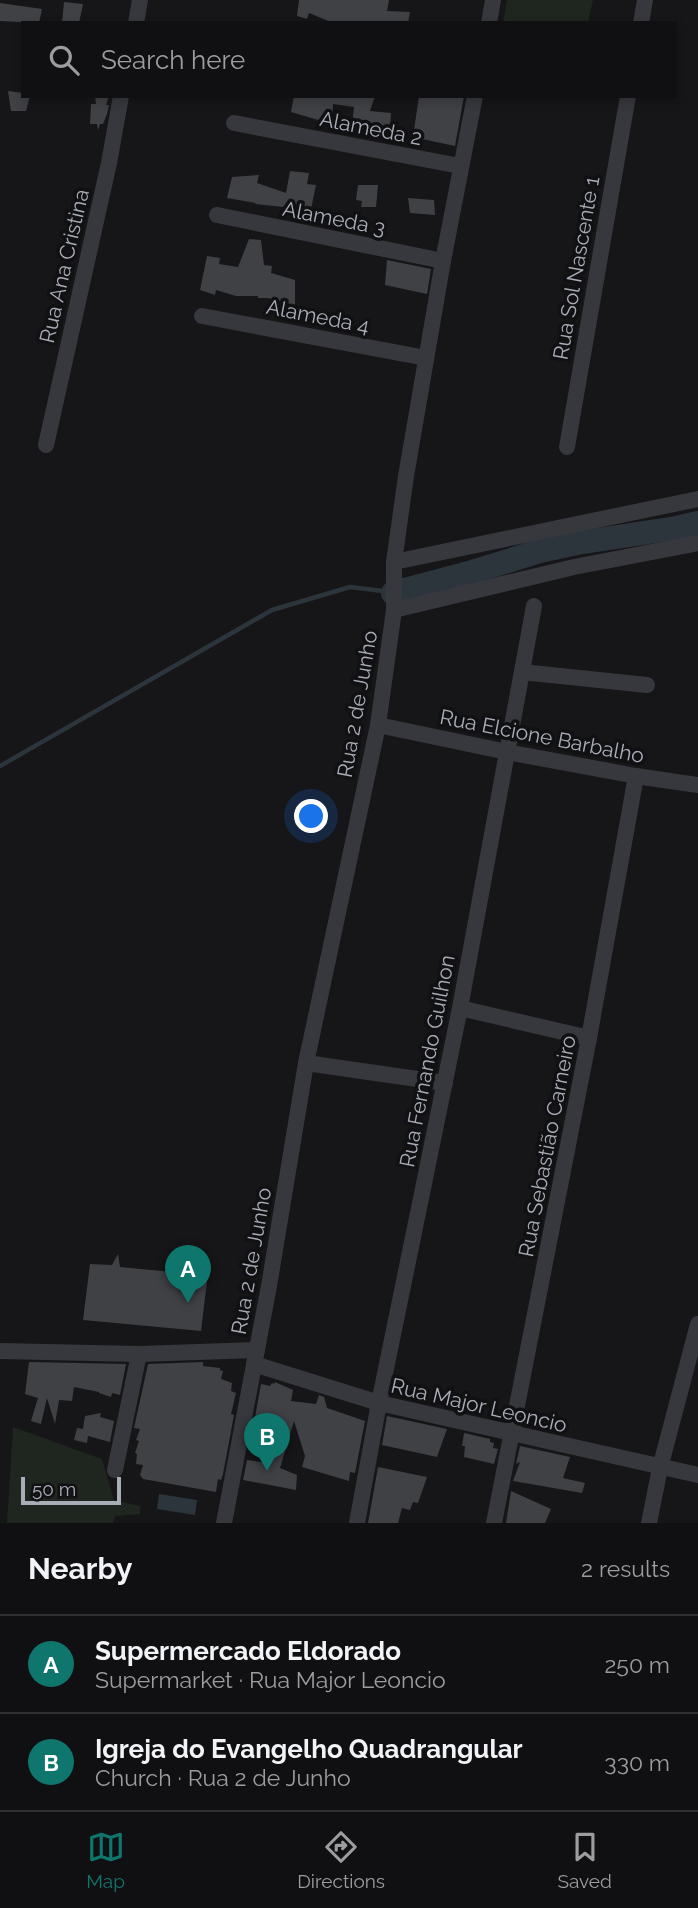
<!DOCTYPE html>
<meta charset="utf-8">
<style>
body{margin:0;font-family:Raleway,sans-serif;background:#19191b;color:#f1f3f6}
.scale{position:absolute;left:21px;bottom:18px;width:100px;box-sizing:border-box;padding-left:7px;border:4px solid #a8adb8;border-top:0;font-size:19px;line-height:24px;white-space:nowrap;color:#a8adb8;-webkit-text-stroke:5px #111113;paint-order:stroke}
.you{position:absolute;left:312px;top:817px;width:24px;height:24px;margin:-18px;border:5px solid #fff;border-radius:50%;background:#1a73e8;box-shadow:0 0 0 10px #1a73e833}
.badge{display:grid;place-items:center;width:46px;height:46px;border-radius:50%;background:#0f766e;color:#fff;font-size:23px;font-weight:700}
.pin{position:absolute;translate:-50% -58px;filter:drop-shadow(0 2px 4px #0008)}
.pin::after{content:'';position:absolute;top:37px;width:24px;height:21px;background:inherit;clip-path:polygon(0 0,100% 0,50% 100%)}
.list{margin:0;padding:0;list-style:none}
h2{display:flex;justify-content:space-between;align-items:center;height:91px;margin:0;padding:0 28px;font-size:30px}
h2 small{font-size:23px;font-weight:400;color:#9c9d9f}
.list li{display:grid;grid-template-columns:46px 1fr auto;gap:21px;align-items:center;box-sizing:border-box;height:98px;padding:0 28px;border-top:2px solid #303032}
.list b{display:block;font-size:26px;white-space:nowrap}
.list p{margin:0;font-size:23px;white-space:nowrap;color:#9c9d9f}
.list em{font-size:23px;font-style:normal;color:#9c9d9f}
.icon{flex:none;width:38px;height:38px;fill:none;stroke:currentColor;stroke-width:2;stroke-linecap:round;stroke-linejoin:round}
.map{position:relative;flex:none;width:698px;height:1523px;overflow:hidden}
.search{position:absolute;background:#101012;box-shadow:0 4px 10px #0003;left:21px;right:21px;top:21px;height:77px;display:flex;align-items:center;gap:18px;box-sizing:border-box;padding:0 24px;border-radius:0px;color:#9c9d9f;font-size:26px}
.sheet{height:287px;background:#101012}
nav{display:flex;justify-content:space-around;align-items:center;box-sizing:border-box;height:98px;border-top:2px solid #303032;background:#101012;font-size:19px;color:#9c9d9f}
nav a{display:grid;justify-items:center;gap:4px}
nav .on{color:#0f766e}
.map>svg:first-child{display:block}
.green{fill:#1e261f}
.water{fill:#2c353c}
.lines{fill:none;stroke-linecap:round;stroke-linejoin:round}
.stream{stroke:#2c353c;stroke-width:4.5}
.river{stroke:#2c353c;stroke-width:24}
.building{fill:#404145}
.minor{stroke:#37383d;stroke-width:16}
.labels{text-anchor:middle;dominant-baseline:central;stroke-width:7;stroke-linejoin:round;paint-order:stroke}
.street-label{font-size:21px;fill:#a8adb8;stroke:#111113}
</style>
<div class="map">
<svg width="698" height="1523" viewBox="0 0 698 1523">
<rect width="100%" height="100%" fill="#161618"/>
<g class="green">
<polygon points="507,0 593,0 588,23 503,23"/>
<polygon points="13,1427 102,1459 114,1500 140,1506 140,1514 115,1516 113,1523 7,1523"/>
</g>
<polygon class="water" points="159,1494 197,1500 195,1515 157,1509"/>
<g class="lines">
<polyline class="stream" points="0,766 272,610 350,587 391,592"/>
<polyline class="river" points="393,593 472,572 540,551 577,543 676,528 698,523"/>
</g>
<g class="building">
<polygon points="299,0 389,0 387,11 410,12 408,23 333,23 309,13 307,19 297,16"/>
<polygon points="64,2 83,4 79,23 62,23"/>
<polygon points="0,3 42,9 39,23 0,21"/>
<polygon points="8,91 23,93 23,96 30,96 26,111 11,111"/>
<polygon points="95,96 109,96 106,105 109,105 107,114 103,124 100,124 98,130 97,124 90,124 91,104 96,104"/>
<polygon points="294,96 375,96 370,111 391,113 390,131 367,123 365,128 352,126 354,107 333,104 332,124 291,112"/>
<polygon points="419,96 464,96 455,146 413,137"/>
<polygon points="290,171 309,173 307,184 316,185 310,214 294,213 294,208 255,204 256,203 227,198 232,177 259,175 257,183 286,193"/>
<polygon points="358,185 378,185 376,207 361,207 362,201 356,200"/>
<polygon points="408,198 434,200 435,215 410,213"/>
<polygon points="249,239 261,240 264,265 272,266 271,273 295,280 295,305 268,298 258,298 258,296 236,296 216,290 215,295 200,290 207,256 220,258 219,264 238,267"/>
<polygon points="387,260 431,269 427,294 385,285"/>
<polygon points="118,1254 120,1267 193,1274 193,1271 208,1273 201,1331 83,1320 90,1264 112,1265"/>
<polygon points="29,1362 126,1364 120,1395 112,1393 111,1397 99,1393 99,1392 74,1387 72,1401 59,1400 55,1424 47,1398 41,1424 31,1421 38,1398 25,1394"/>
<polygon points="203,1362 203,1366 220,1368 220,1370 223,1371 221,1379 232,1383 231,1391 236,1393 231,1414 234,1415 223,1474 221,1480 218,1479 216,1492 143,1479 140,1475 143,1465 136,1464 137,1454 135,1453 139,1441 136,1440 140,1429 134,1428 148,1364"/>
<polygon points="275,1382 293,1390 291,1401 316,1404 319,1395 324,1397 327,1408 365,1421 355,1473 350,1472 349,1481 302,1467 305,1456 294,1421 280,1468 297,1475 296,1490 243,1480 247,1460 268,1463 272,1438 252,1434 261,1384 270,1386 272,1383 274,1384"/>
<polygon points="101,1413 100,1417 114,1421 110,1442 88,1436 87,1443 74,1440 77,1428 83,1429 85,1416"/>
<polygon points="387,1416 447,1429 437,1457 382,1445"/>
<polygon points="464,1433 490,1439 490,1442 494,1443 493,1448 498,1449 494,1464 464,1457 465,1446 462,1446"/>
<polygon points="520,1446 570,1457 563,1478 585,1483 582,1493 513,1481 520,1462 516,1464"/>
<polygon points="378,1467 427,1477 418,1503 413,1502 410,1510 402,1508 398,1523 368,1523"/>
<polygon points="511,1491 551,1509 545,1523 506,1523"/>
</g>
<g class="lines">
<g class="minor">
<polyline points="136,23 140,0"/>
<polyline points="489,23 493,0"/>
<polyline points="641,23 645,0"/>
<polyline points="234,123 460,166"/>
<polyline points="217,215 443,261"/>
<polyline points="202,316 426,358"/>
<polyline points="46,445 109,163 121,96"/>
<polyline points="567,447 628,96"/>
<polyline points="394,562 698,499"/>
<polyline points="394,610 574,567 698,543"/>
<polyline points="522,672 647,685"/>
<polyline points="378,725 507,752 636,776 698,785"/>
<polyline points="460,1008 589,1038"/>
<polyline points="306,1063 445,1083"/>
<polyline points="0,1351 139,1354 257,1350"/>
<polyline points="254,1364 379,1403 698,1475"/>
<polyline points="115,1470 139,1354"/>
<polyline points="224,1523 269,1286 306,1063 378,725 394,610 394,562 406,476 443,261 475,96"/>
<polyline points="357,1523 379,1403 460,1008 534,606"/>
<polyline points="494,1523 589,1038 636,776"/>
<polyline points="649,1523 660,1468 698,1324"/>
</g>
</g>
<g class="labels">
<g class="street-label">
<text transform="translate(371 128) rotate(11)">Alameda 2</text>
<text transform="translate(334 218) rotate(11)">Alameda 3</text>
<text transform="translate(64 266) rotate(-77)">Rua Ana Cristina</text>
<text transform="translate(576 268) rotate(-80)">Rua Sol Nascente 1</text>
<text transform="translate(318 316) rotate(11)">Alameda 4</text>
<text transform="translate(357 704) rotate(-80)">Rua 2 de Junho</text>
<text transform="translate(542 736) rotate(11)">Rua Elcione Barbalho</text>
<text transform="translate(427 1061) rotate(-79)">Rua Fernando Guilhon</text>
<text transform="translate(547 1146) rotate(-79)">Rua Sebastião Carneiro</text>
<text transform="translate(251 1261) rotate(-80)">Rua 2 de Junho</text>
<text transform="translate(479 1405) rotate(13)">Rua Major Leoncio</text>
</g>
</g>
</svg>
<div class="scale">50 m</div>
<div class="you"></div>
<div class="pin badge" style="left:188px;top:1303px">A</div>
<div class="pin badge" style="left:267px;top:1471px">B</div>
<div class="search"><svg class="icon" aria-label="search" viewBox="0 0 24 24"><circle cx="10" cy="10" r="6"/><path d="M15 15l6 6"/></svg>Search here</div>
</div>
<section class="sheet">
<h2>Nearby<small>2 results</small></h2>
<ul class="list">
<li><span class="badge">A</span><div><b>Supermercado Eldorado</b><p>Supermarket · Rua Major Leoncio</p></div><em>250 m</em></li>
<li><span class="badge">B</span><div><b>Igreja do Evangelho Quadrangular</b><p>Church · Rua 2 de Junho</p></div><em>330 m</em></li>
</ul>
</section>
<nav>
<a class="on"><svg class="icon" aria-label="map" viewBox="0 0 24 24"><path d="M3 6l6-2 6 2 6-2v14l-6 2-6-2-6 2zM9 4v14M15 6v14"/></svg>Map</a>
<a><svg class="icon" aria-label="directions" viewBox="0 0 24 24"><path d="M12 3l9 9-9 9-9-9zM9 14v-3h6M13 9l2 2-2 2"/></svg>Directions</a>
<a><svg class="icon" aria-label="saved" viewBox="0 0 24 24"><path d="M7 4h10v16l-5-4-5 4z"/></svg>Saved</a>
</nav>
